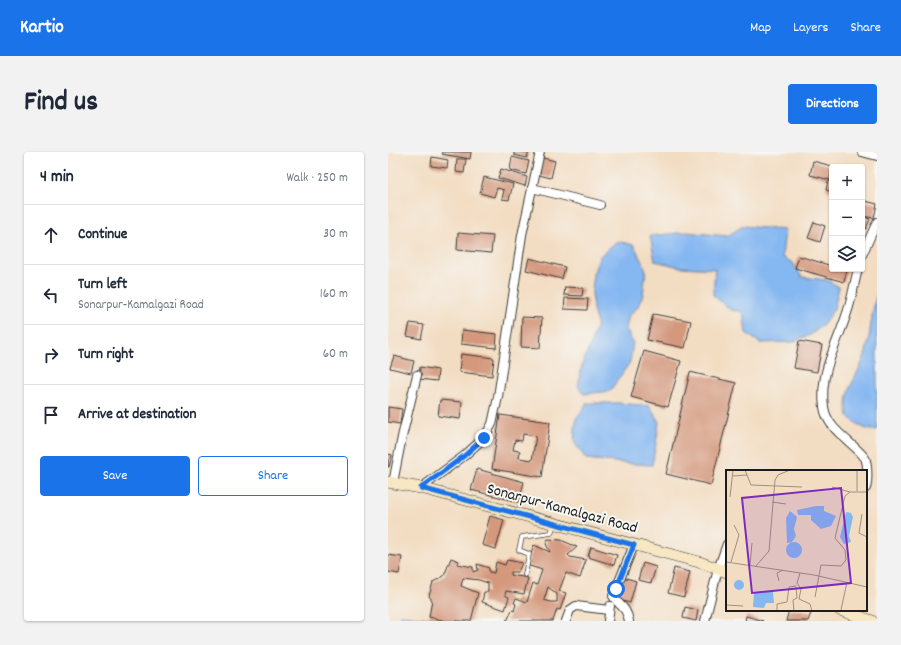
<!DOCTYPE html>
<meta charset="utf-8">
<style>
body{margin:0;font-family:Dekko,sans-serif;background:#f2f2f3;color:#1f2937}
.controls{position:absolute;right:12px;top:12px;display:grid;overflow:hidden;border-radius:4px;box-shadow:0 1px 3px #0004}
.controls button{width:36px;height:36px;display:grid;place-items:center;padding:0;border:0;border-bottom:1px solid #e0e1e3;background:#fff;color:#1f2937;font:20px sans-serif}
.stop{position:absolute;width:12px;height:12px;margin:-9px;border:3px solid #1a73e8;border-radius:50%;background:#fff}
.stop.end{background:#1a73e8;border-color:#fff;box-shadow:0 1px 4px #0008}
.list{margin:0;padding:0;list-style:none}
h2{display:flex;justify-content:space-between;align-items:center;height:52px;margin:0;padding:0 16px;font-size:17px}
h2 small{font-size:13px;font-weight:400;color:#747a83}
.list li{display:grid;grid-template-columns:26px 1fr auto;gap:12px;align-items:center;box-sizing:border-box;height:60px;padding:0 16px;border-top:1px solid #e0e1e3}
.list b{display:block;font-size:15px;white-space:nowrap}
.list p{margin:0;font-size:13px;white-space:nowrap;color:#747a83}
.list em{font-size:13px;font-style:normal;color:#747a83}
.actions{display:flex;gap:8px;padding:12px 16px}
.actions a{flex:1;padding:9px 0;border:1px solid #1a73e8;border-radius:4px;text-align:center;font-size:14px;color:#1a73e8}
.actions .main{background:#1a73e8;color:#fff}
.icon{flex:none;width:22px;height:22px;fill:none;stroke:currentColor;stroke-width:2;stroke-linecap:round;stroke-linejoin:round}
.map{position:relative;flex:none;width:489px;height:469px;overflow:hidden;border-radius:4px}
header{display:flex;align-items:center;gap:24px;box-sizing:border-box;height:56px;padding:0 20px;background:#1a73e8;color:#fff}
header strong{font-size:19px}
nav{display:flex;gap:22px;margin-inline-start:auto;font-size:14px}
.intro{display:flex;align-items:center;justify-content:space-between;box-sizing:border-box;height:96px;padding:0 24px}
h1{margin:0;font-size:28px}
.button{padding:10px 18px;border-radius:4px;background:#1a73e8;color:#fff;font-size:14px;font-weight:700}
main{display:flex;gap:24px;padding:0 24px}
aside{flex:1;background:#fff;border-radius:4px;box-shadow:0 1px 3px #0004}
.map>svg:first-child{display:block}
.water{fill:#85b7f1;stroke:#506a86}
.building{fill:#d4987d;fill-rule:evenodd}
.lines{fill:none;stroke-linecap:round;stroke-linejoin:round}
.lane-casing{stroke:#3c3935;stroke-width:5.5}
.street-casing{stroke:#3c3935;stroke-width:10}
.secondary-casing{stroke:#3c3935;stroke-width:12}
.lane{stroke:#fff;stroke-width:4}
.street{stroke:#fff;stroke-width:8}
.secondary{stroke:#f7e8c3;stroke-width:11}
.route{stroke:#1a73e8;stroke-width:5}
.labels{text-anchor:middle;dominant-baseline:central;stroke-width:4;stroke-linejoin:round;paint-order:stroke}
.street-label{font-size:16px;fill:#1c1c1c;stroke:#f6f6f2}
.inset-road{fill:none;stroke:#9d9080;stroke-width:1}
.view{fill:#7b2cbf;fill-opacity:0.15;stroke:#7b2cbf;stroke-width:2}
.inset-edge{fill:none;stroke:#1c1c1c;stroke-width:2}
</style>
<header>
<strong>Kartio</strong>
<nav><a>Map</a><a>Layers</a><a>Share</a></nav>
</header>
<div class="intro"><h1>Find us</h1><a class="button">Directions</a></div>
<main>
<aside>
<h2>4 min<small>Walk · 250 m</small></h2>
<ul class="list">
<li><svg class="icon" aria-label="ahead" viewBox="0 0 24 24"><path d="M12 20V5M6 11l6-6 6 6"/></svg><div><b>Continue</b></div><em>30 m</em></li>
<li><svg class="icon" aria-label="left" viewBox="0 0 24 24"><path d="M17 20v-9H6M10 6l-5 5 5 5"/></svg><div><b>Turn left</b><p>Sonarpur-Kamalgazi Road</p></div><em>160 m</em></li>
<li><svg class="icon" aria-label="right" viewBox="0 0 24 24"><path d="M7 20v-9h11M14 6l5 5-5 5"/></svg><div><b>Turn right</b></div><em>60 m</em></li>
<li><svg class="icon" aria-label="arrive" viewBox="0 0 24 24"><path d="M6 21V4h12l-3 4 3 4H6"/></svg><div><b>Arrive at destination</b></div></li>
</ul>
<div class="actions"><a class="main">Save</a><a>Share</a></div>
</aside>
<div class="map">
<svg width="489" height="469" viewBox="0 0 489 469">
<rect width="100%" height="100%" fill="#f6f6f2"/>
<filter id="ink" filterUnits="userSpaceOnUse"><feTurbulence type="fractalNoise" baseFrequency=".025" numOctaves="2"/><feDisplacementMap in="SourceGraphic" scale="8" xChannelSelector="R" yChannelSelector="G"/><feConvolveMatrix kernelMatrix="1 2 1 2 8 2 1 2 1" color-interpolation-filters="sRGB"/></filter>
<filter id="wash" filterUnits="userSpaceOnUse"><feTurbulence type="fractalNoise" baseFrequency=".012" numOctaves="4" result="noise"/><feDisplacementMap in="SourceGraphic" scale="16" xChannelSelector="R" yChannelSelector="G"/><feGaussianBlur stdDeviation="0.9" result="paint"/><feColorMatrix in="noise" values="0 0 0 0 0 0 0 0 0 0 0 0 0 0 0 0 0 1.4 0 .05"/><feComposite in="paint" operator="in"/></filter>
<g filter="url(#wash)">
<rect width="100%" height="100%" fill="#f3ddc2"/>
<g class="water">
<polygon points="355,74 397,78 394,105 405,111 414,125 439,128 451,135 446,157 435,173 422,183 405,190 372,191 358,181 355,160 343,158 325,143 327,117 292,115 267,109 262,84 299,80 339,84"/>
<polygon points="229,89 246,93 258,118 255,143 249,156 241,163 238,177 245,191 242,210 222,239 196,242 190,234 194,213 203,191 209,172 205,158 204,141 205,122 212,104"/>
<path d="M 489,142 L 489,278 C 475,279 471,272 460,265 C 455,235 470,226 478,200 C 483,181 483,160 489,142 Z"/>
<polygon points="199,251 231,251 262,254 271,270 268,292 264,313 246,312 198,307 186,290 188,267"/>
<polygon points="13,463 68,469 11,469"/>
</g>
<g id="blocks">
<g class="building">
<polygon points="55,0 83,0 82,7 54,2"/>
<polygon points="126,0 141,0 139,6 126,3"/>
<polygon points="44,5 60,8 59,16 43,14"/>
<polygon points="124,5 141,9 138,22 122,18"/>
<polygon points="155,6 167,9 163,26 151,23"/>
<polygon points="69,7 78,7 76,21 68,20"/>
<polygon points="425,9 444,14 442,28 422,23"/>
<polygon points="113,17 139,25 137,34 110,26"/>
<polygon points="96,25 125,32 121,48 114,47 116,38 109,36 106,45 92,41"/>
<polygon points="440,29 444,30 444,40 438,38"/>
<polygon points="477,49 489,52 486,66 474,64"/>
<polygon points="474,64 482,67 478,77 474,76"/>
<polygon points="426,70 437,74 432,90 420,86"/>
<polygon points="70,81 105,84 103,101 69,98"/>
<polygon points="411,104 444,114 444,117 459,118 456,130 407,116"/>
<polygon points="141,106 177,115 174,127 138,118"/>
<polygon points="177,135 195,136 194,144 176,143"/>
<polygon points="177,146 200,147 199,158 176,157"/>
<polygon points="265,162 303,169 297,196 259,188"/>
<polygon points="134,165 154,166 152,196 133,195"/>
<polygon points="22,171 36,173 33,187 19,184"/>
<polygon points="74,178 109,182 108,196 73,192"/>
<polygon points="411,189 434,193 429,220 406,216"/>
<polygon points="256,199 293,209 280,255 243,245"/>
<polygon points="73,202 106,206 104,224 71,220"/>
<polygon points="6,204 26,209 23,221 2,216"/>
<polygon points="32,215 50,218 49,229 31,227"/>
<polygon points="302,220 348,231 323,333 278,322"/>
<polygon points="52,248 74,250 72,267 50,264"/>
<polygon points="0,255 14,257 12,272 0,270"/>
<path d="M 112,263 L 162,270 L 154,325 L 104,317 ZM 135,282 L 148,284 L 144,308 L 131,306 L 132,299 L 125,298 L 127,288 L 134,289 Z"/>
<polygon points="0,302 4,303 1,315 0,315"/>
<polygon points="89,317 136,330 131,350 83,338"/>
<polygon points="102,364 116,368 108,397 94,393"/>
<path d="M 160,387 L 173,388 L 189,395 L 180,403 L 182,405 L 198,408 L 192,426 L 178,421 L 171,439 L 178,441 L 172,458 L 169,457 L 165,469 L 118,469 L 119,467 L 120,467 L 124,458 L 126,459 L 128,452 L 126,451 L 128,446 L 139,450 L 145,431 L 149,433 L 154,418 L 139,413 L 146,393 L 162,400 L 158,392 ZM 160,435 L 169,442 L 169,450 L 163,450 L 156,448 Z"/>
<polygon points="203,395 229,403 226,413 200,405"/>
<polygon points="0,403 14,405 11,422 0,420"/>
<polygon points="63,406 71,409 69,412 85,415 85,420 90,418 89,412 101,416 101,420 106,421 108,410 117,413 119,408 134,411 130,420 123,420 123,423 140,426 136,442 118,439 117,443 121,445 117,458 94,450 96,440 100,440 100,431 91,428 75,426 73,434 90,441 83,469 58,469 41,465 44,448 41,444 45,430 56,424"/>
<polygon points="255,411 268,415 263,431 250,428"/>
<polygon points="286,416 302,420 296,445 280,441"/>
<polygon points="235,425 248,429 242,451 228,447"/>
<polygon points="297,455 310,458 308,469 295,466"/>
<polygon points="401,458 414,458 423,461 420,469 398,469"/>
<polygon points="358,464 375,469 357,469"/>
</g>
</g>
</g>
<g filter="url(#ink)">
<use href="#blocks" fill-opacity="0" stroke="#3c3935" stroke-width="1"/>
<g class="lines">
<defs>
<polyline id="lane" points="137,423 141,402 131,398 134,385 163,381 166,372"/>
<g id="street">
<polyline points="474,0 489,4"/>
<polyline points="144,36 212,53"/>
<polyline points="474,103 489,70"/>
<path d="M 470,117 C 466,132 464,147 459,161 C 449,193 431,220 436,255 C 439,278 464,289 477,306 C 480,312 480,330 478,336"/>
<polyline points="5,331 14,285 29,223"/>
<polyline points="33,336 76,304 96,286 104,272 110,245 134,83 152,0"/>
<polyline points="178,469 182,458 188,454 221,458"/>
<polyline points="220,469 222,454"/>
<path d="M 241,469 C 238,453 231,455 225,444 L 246,393"/>
<polyline points="317,469 330,417 339,392"/>
</g>
<g id="secondary">
<polyline points="0,330 33,336 311,410 339,420"/>
<polyline points="452,458 484,469"/>
</g>
</defs>
<use href="#lane" class="lane-casing"/>
<use href="#street" class="street-casing"/>
<use href="#secondary" class="secondary-casing"/>
<use href="#lane" class="lane"/>
<use href="#street" class="street"/>
<use href="#secondary" class="secondary"/>
</g>
</g>
<g class="lines" filter="url(#ink)">
<polyline class="route" points="96,286 76,304 33,336 246,393 228,437"/>
</g>
<g class="labels">
<g class="street-label">
<text transform="translate(174 357) rotate(15)">Sonarpur-Kamalgazi Road</text>
</g>
</g>
<g transform="translate(338 318)">
<rect width="141" height="141" fill="#f3ddc2"/>
<path d="M 90,36 L 98,36 L 98,41 L 110,46 L 105,56 L 95,59 L 85,50 L 85,45 L 72,45 L 71,40 ZM 64,41 L 71,47 L 68,59 L 70,66 L 66,72 L 61,73 L 60,48 ZM 120,42 L 125,43 L 127,47 L 123,66 L 125,72 L 118,74 L 114,67 ZM60 80a8 8 0 1 1 16 0a8 8 0 1 1-16 0ZM8 115a5 5 0 1 1 10 0a5 5 0 1 1-10 0ZM 28,122 L 47,122 L 48,133 L 40,133 L 38,138 L 27,137 Z" fill="#85b7f1"/>
<path class="inset-road" d="M 19,0 L 25,15 L 76,17M 131,0 L 131,21M 7,6 L 21,5M 106,17 L 124,22M 4,27 L 7,0M 46,32 L 60,34M 136,44 L 133,63 L 141,67M 0,92 L 88,105 L 141,117M 5,92 L 13,65 L 8,55M 24,95 L 26,73M 30,96 L 43,81 L 49,10 L 52,5 L 64,0M 74,103 L 71,113 L 75,119 L 73,129 L 84,134 L 86,141M 53,111 L 51,103 L 57,100M 89,127 L 95,95 L 115,96 L 120,90 L 119,80 L 109,68 L 119,26 L 124,22 L 141,22M 0,135 L 17,136M 115,140 L 121,112M 51,141 L 51,134 L 61,132 L 63,117 L 70,116M 68,141 L 67,130 L 71,128 L 70,117"/>
<path class="view" d="M 115,18 L 125,113 L 26,123 L 16,28 Z"/>
<rect width="141" height="141" class="inset-edge"/>
</g>
</svg>
<div class="controls">
<button>+</button>
<button>−</button>
<button><svg class="icon" aria-label="layers" viewBox="0 0 24 24"><path d="M12 4l9 5-9 5-9-5zM3 14l9 5 9-5"/></svg></button>
</div>
<div class="stop" style="left:228px;top:437px"></div>
<div class="stop end" style="left:96px;top:286px"></div>
</div>
</main>
